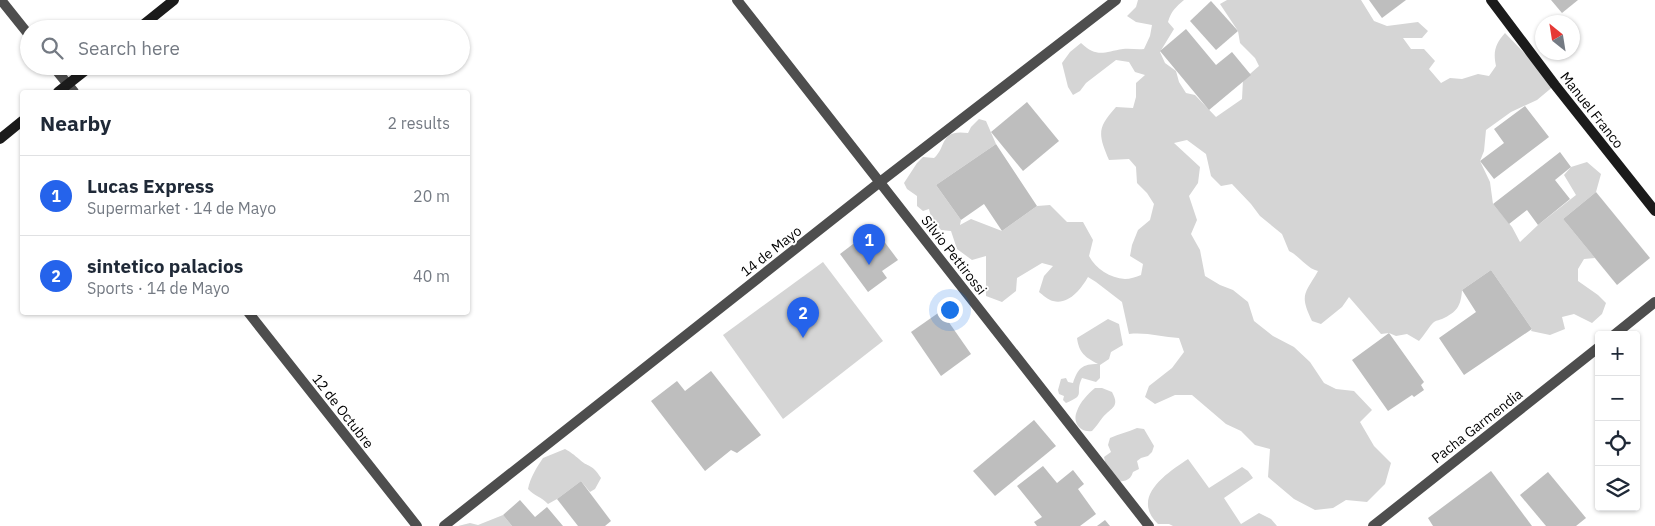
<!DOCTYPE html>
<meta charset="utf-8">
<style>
body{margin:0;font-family:"IBM Plex Sans",sans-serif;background:#f2f2f3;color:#1f2937}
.controls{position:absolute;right:15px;bottom:15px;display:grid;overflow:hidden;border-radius:5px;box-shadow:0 1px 4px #0004}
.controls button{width:45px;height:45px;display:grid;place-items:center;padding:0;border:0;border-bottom:1px solid #e0e1e3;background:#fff;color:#1f2937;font:25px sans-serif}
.compass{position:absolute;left:1535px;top:15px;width:45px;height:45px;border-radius:50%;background:#fff;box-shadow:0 1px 4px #0004;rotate:330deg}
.you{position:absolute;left:949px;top:309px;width:18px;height:18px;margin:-12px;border:4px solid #fff;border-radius:50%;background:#1a73e8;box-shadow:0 0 0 8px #1a73e833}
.badge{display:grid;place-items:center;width:32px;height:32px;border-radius:50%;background:#2563eb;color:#fff;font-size:16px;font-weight:700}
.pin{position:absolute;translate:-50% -41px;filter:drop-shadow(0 1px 2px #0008)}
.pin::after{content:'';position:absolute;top:26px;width:18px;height:15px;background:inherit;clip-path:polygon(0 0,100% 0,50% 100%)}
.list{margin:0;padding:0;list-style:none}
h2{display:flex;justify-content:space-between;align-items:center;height:65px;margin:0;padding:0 20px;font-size:21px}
h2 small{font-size:16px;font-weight:400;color:#747a83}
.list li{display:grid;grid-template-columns:32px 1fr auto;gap:15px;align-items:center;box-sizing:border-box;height:80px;padding:0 20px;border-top:1px solid #e0e1e3}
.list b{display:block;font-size:19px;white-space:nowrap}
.list p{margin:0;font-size:16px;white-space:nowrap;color:#747a83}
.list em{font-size:16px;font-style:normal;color:#747a83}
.icon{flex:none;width:28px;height:28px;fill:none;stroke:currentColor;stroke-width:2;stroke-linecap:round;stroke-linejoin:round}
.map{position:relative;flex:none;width:1655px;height:526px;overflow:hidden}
.search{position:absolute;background:#fff;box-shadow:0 1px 4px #0004;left:20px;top:20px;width:450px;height:55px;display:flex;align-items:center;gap:12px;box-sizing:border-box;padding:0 18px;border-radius:28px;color:#747a83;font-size:19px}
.panel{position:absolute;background:#fff;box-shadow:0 1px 4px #0004;left:20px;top:90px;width:450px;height:225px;border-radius:5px}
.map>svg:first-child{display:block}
.green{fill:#d5d5d5}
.building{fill:#bebebe}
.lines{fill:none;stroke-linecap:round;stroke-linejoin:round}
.street{stroke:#4e4e4e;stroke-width:10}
.secondary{stroke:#1b1b1b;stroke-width:10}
.labels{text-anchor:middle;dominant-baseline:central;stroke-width:4;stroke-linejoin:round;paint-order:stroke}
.street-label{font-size:14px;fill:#000;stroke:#fff}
</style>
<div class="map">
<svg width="1655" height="526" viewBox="0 0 1655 526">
<rect width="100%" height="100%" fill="#fff"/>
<g class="green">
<path d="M 1138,0 L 1184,0 C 1176,7 1171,11 1168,22 L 1174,29 L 1160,52 L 1165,63 L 1176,71 L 1179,82 L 1186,93 L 1195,95 L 1216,117 L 1242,99 L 1243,80 L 1259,66 L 1255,58 L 1240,43 L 1238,31 L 1220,4 L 1227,0 L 1361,0 L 1374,21 L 1387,26 L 1418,22 L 1428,31 L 1422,38 L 1403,38 L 1411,49 L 1424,49 L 1435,61 L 1429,69 L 1441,83 L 1450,78 L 1462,79 L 1478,74 L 1489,76 L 1496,66 C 1493,52 1495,44 1505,33 L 1555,85 L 1537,100 L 1511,112 L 1486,130 L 1484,151 L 1480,161 L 1490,182 L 1493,204 L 1512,227 L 1520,242 L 1538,225 L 1576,195 L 1564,175 L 1571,167 L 1587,162 L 1601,174 L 1596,192 L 1563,219 L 1595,258 L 1584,259 L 1578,269 L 1578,281 L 1598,295 L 1606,303 L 1602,314 L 1592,323 L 1574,314 L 1562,317 L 1565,329 L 1550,335 L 1531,331 L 1532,329 L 1491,270 L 1462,290 C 1461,306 1457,312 1442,319 C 1440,320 1437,320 1434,322 C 1430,325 1424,336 1419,341 L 1407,334 L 1396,336 L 1389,333 L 1381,334 L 1349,297 L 1342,307 L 1321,324 L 1312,321 C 1299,294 1305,294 1318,271 C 1306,268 1301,257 1289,251 L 1282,234 L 1260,216 L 1251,204 L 1232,184 L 1221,186 L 1211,176 L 1206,154 L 1187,140 L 1174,143 L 1200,167 L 1198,183 L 1189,196 L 1197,220 L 1191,234 L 1200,250 L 1205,276 L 1220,285 L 1233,290 L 1248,302 L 1254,321 L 1273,336 L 1294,347 L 1310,362 L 1324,383 L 1336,389 L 1354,391 L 1372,410 L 1360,422 L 1374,446 L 1391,463 L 1385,484 L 1367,502 L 1346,500 L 1333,508 L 1315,510 L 1294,499 L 1268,477 L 1270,449 L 1255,445 L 1241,431 L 1226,424 L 1192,395 L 1175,395 L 1155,404 L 1145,397 L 1149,386 L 1172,368 L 1184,352 L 1179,338 C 1162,337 1146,332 1129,334 L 1122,302 L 1096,282 L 1088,277 C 1081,289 1069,305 1053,301 C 1048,300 1043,295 1039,292 L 1044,276 L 1053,266 L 1042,263 L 1017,278 L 1016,291 L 1002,302 L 986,296 L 986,256 L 972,260 L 957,249 L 951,231 L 941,230 L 931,217 L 929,209 L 923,211 L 917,206 L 917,196 L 907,189 L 904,183 L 917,163 L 923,157 L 934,158 C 947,147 939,129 968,133 L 971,127 L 979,119 L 986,121 L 996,144 L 936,185 L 961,220 L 960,225 L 971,219 L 1002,231 L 1037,206 L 1050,205 L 1067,222 L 1083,222 L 1093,240 L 1089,256 C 1096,269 1110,278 1125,279 C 1130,279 1136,277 1141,275 L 1143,264 L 1130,256 L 1132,245 L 1138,230 L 1150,220 L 1154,204 L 1147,193 L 1137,183 L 1136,167 L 1129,159 L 1109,160 C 1098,134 1097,128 1116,107 L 1133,108 L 1136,97 L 1136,83 L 1145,75 L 1135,72 L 1129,62 L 1116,60 L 1086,83 L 1080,91 L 1073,95 L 1068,87 L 1062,63 L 1070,52 L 1081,43 C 1097,58 1104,52 1123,49 C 1130,48 1137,50 1144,49 L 1150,36 L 1152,25 L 1136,22 L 1127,16 L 1136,7 Z"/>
<polygon points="823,262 883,341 783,419 723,335"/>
<path d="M 1108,319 L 1119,324 L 1123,345 L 1111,352 L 1109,359 L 1100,365 L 1100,378 L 1096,382 L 1082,378 C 1074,395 1087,394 1066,403 L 1063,400 L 1064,396 L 1059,394 L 1058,390 L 1061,379 L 1066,378 L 1068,382 L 1073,383 C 1078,368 1082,364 1098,364 C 1085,357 1079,353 1077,338 Z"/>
<path d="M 1095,388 L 1102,388 L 1112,392 C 1120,407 1112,407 1103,417 C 1099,422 1096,427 1092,431 C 1080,433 1072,422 1077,411 C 1080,402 1088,394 1095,388 Z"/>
<path d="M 1137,428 L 1144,429 L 1154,446 L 1152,452 L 1148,456 L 1141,458 L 1137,461 L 1139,469 L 1133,472 C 1130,482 1123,481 1114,482 L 1108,475 L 1104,457 L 1111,452 L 1108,445 L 1110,438 C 1119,434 1128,432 1137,428 Z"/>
<path d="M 565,449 C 571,452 574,455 579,459 C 588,468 592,463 601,478 L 595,489 L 590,492 L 581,481 L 557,499 L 548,504 C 542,497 534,496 528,489 C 530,478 537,467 543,458 Z"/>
<path d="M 1188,459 L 1209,488 L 1242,467 L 1248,471 L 1253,478 L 1224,498 L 1241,524 L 1259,513 L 1271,519 L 1277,526 L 1173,526 L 1169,524 L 1158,524 C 1130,497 1167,473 1188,459 Z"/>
<polygon points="503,515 512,526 458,526 470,523 478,525"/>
</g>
<g class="building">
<polygon points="1369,0 1406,0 1382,18"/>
<polygon points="1551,0 1578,0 1562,13"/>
<polygon points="1211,1 1238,31 1216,50 1190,21"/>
<polygon points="1186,29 1216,65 1232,52 1251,75 1209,110 1160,51"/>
<polygon points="1027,102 1059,141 1023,171 991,132"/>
<polygon points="1525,106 1549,137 1494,179 1480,161 1504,143 1494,129"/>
<polygon points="996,144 1037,206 1002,231 984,204 961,220 936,185"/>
<polygon points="1560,152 1571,167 1555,180 1570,199 1538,225 1527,210 1509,224 1493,204"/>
<polygon points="1596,192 1650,258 1617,285 1563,219"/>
<polygon points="874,228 898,260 882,271 887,278 868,292 840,254"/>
<polygon points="1491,270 1532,329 1464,375 1439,338 1476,312 1462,290"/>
<polygon points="941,311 971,354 941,376 911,332"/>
<polygon points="1389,333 1424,382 1421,385 1424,390 1414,397 1412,395 1388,411 1352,360"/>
<polygon points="711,371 761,435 737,453 731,450 705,471 651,401 677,381 685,391"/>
<polygon points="1034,420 1056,446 995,496 973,471"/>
<polygon points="1043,466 1057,483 1073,470 1084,484 1078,489 1096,514 1080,526 1037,526 1034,522 1042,517 1017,486"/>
<polygon points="1491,471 1532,526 1433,526 1428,518"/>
<polygon points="1548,472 1586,518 1576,526 1546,526 1520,495"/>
<polygon points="581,481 611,521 605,526 578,526 557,499"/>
<polygon points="520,500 535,517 547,507 563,526 512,526 503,515"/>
<polygon points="1105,520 1110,526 1097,526"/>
</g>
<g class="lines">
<g class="street">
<polyline points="1,0 29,35"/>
<polyline points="737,0 1149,526"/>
<polyline points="53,66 74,92"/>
<polyline points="248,312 417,526"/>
<polyline points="1614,335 1655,302"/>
<polyline points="444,526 880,182 1116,0"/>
<polyline points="1373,526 1599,347"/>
</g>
<g class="secondary">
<polyline points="1491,0 1555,85 1655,211"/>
<polyline points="138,29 174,0"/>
<polyline points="58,92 91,66"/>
<polyline points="0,139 22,121"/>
</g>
</g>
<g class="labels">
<g class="street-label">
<text transform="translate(1592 110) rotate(52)">Manuel Franco</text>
<text transform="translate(771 251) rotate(-38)">14 de Mayo</text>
<text transform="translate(954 255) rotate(52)">Silvio Pettirossi</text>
<text transform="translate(343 411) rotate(52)">12 de Octubre</text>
<text transform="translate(1477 426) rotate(-38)">Pacha Garmendia</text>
</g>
</g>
</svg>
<div class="controls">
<button>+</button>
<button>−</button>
<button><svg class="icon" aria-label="locate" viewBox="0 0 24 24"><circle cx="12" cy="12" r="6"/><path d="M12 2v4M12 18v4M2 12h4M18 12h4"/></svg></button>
<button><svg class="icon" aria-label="layers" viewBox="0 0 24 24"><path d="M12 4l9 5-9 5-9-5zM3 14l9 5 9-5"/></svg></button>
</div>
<svg class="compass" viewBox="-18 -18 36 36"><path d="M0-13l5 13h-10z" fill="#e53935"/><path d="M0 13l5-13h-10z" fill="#747a83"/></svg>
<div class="you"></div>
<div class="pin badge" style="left:869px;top:265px">1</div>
<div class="pin badge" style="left:803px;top:338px">2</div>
<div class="search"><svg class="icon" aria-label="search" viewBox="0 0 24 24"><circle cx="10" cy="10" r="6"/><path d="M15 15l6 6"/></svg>Search here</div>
<section class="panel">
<h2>Nearby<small>2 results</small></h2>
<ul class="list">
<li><span class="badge">1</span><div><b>Lucas Express</b><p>Supermarket · 14 de Mayo</p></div><em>20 m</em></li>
<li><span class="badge">2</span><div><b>sintetico palacios</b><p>Sports · 14 de Mayo</p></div><em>40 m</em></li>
</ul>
</section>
</div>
